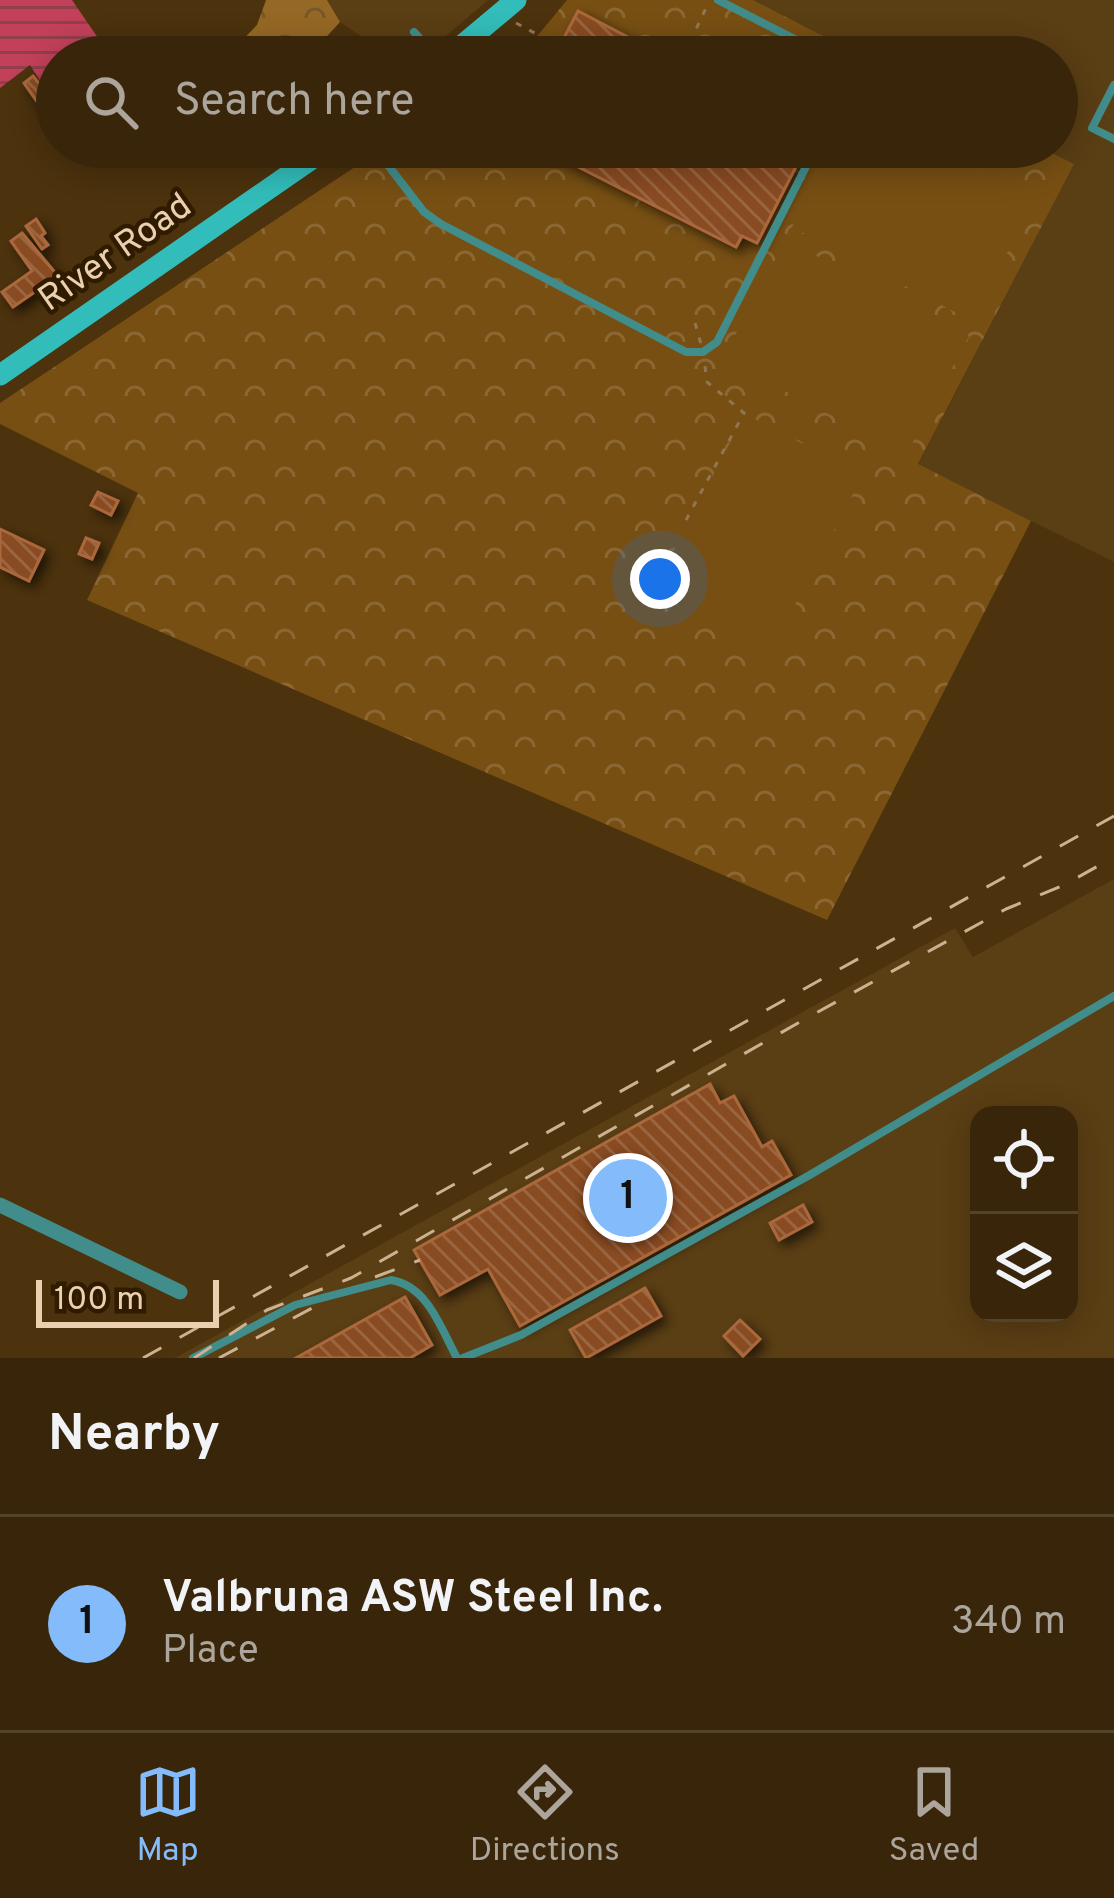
<!DOCTYPE html>
<style>
body{margin:0;font-family:Overpass,sans-serif;background:#443218;color:#f1f3f6}
.controls{position:absolute;right:36px;bottom:36px;display:grid;overflow:hidden;border-radius:24px;box-shadow:0 6px 30px #0003}
.controls button{width:108px;height:108px;display:grid;place-items:center;padding:0;border:0;border-bottom:3px solid #53432b;background:#39260a;color:#f1f3f6;font:60px sans-serif}
.scale{position:absolute;left:36px;bottom:30px;width:183px;box-sizing:border-box;padding-left:12px;border:6px solid #ebd0b0;border-top:0;font-size:33px;line-height:42px;white-space:nowrap;color:#ebd0b0;-webkit-text-stroke:9px #2e1b00;paint-order:stroke}
.you{position:absolute;left:660px;top:579px;width:42px;height:42px;margin:-30px;border:9px solid #fff;border-radius:50%;background:#1a73e8;box-shadow:0 0 0 18px #1a73e833}
.badge{display:grid;place-items:center;width:78px;height:78px;border-radius:50%;background:#84bcfb;color:#111;font-size:39px;font-weight:700}
.pin{position:absolute;translate:-50% -50%;border:6px solid #fff;box-shadow:0 3px 12px #0006}
.list{margin:0;padding:0;list-style:none}
h2{display:flex;justify-content:space-between;align-items:center;height:156px;margin:0;padding:0 48px;font-size:51px}
h2 small{font-size:39px;font-weight:400;color:#aba59c}
.list li{display:grid;grid-template-columns:78px 1fr auto;gap:36px;align-items:center;box-sizing:border-box;height:216px;padding:0 48px;border-top:3px solid #53432b}
.list b{display:block;font-size:45px;white-space:nowrap}
.list p{margin:0;font-size:39px;white-space:nowrap;color:#aba59c}
.list em{font-size:39px;font-style:normal;color:#aba59c}
.icon{flex:none;width:66px;height:66px;fill:none;stroke:currentColor;stroke-width:2;stroke-linecap:round;stroke-linejoin:round}
.map{position:relative;flex:none;width:1114px;height:1358px;overflow:hidden}
.search{position:absolute;background:#39260a;box-shadow:0 6px 30px #0003;left:36px;right:36px;top:36px;height:132px;display:flex;align-items:center;gap:30px;box-sizing:border-box;padding:0 42px;border-radius:66px;color:#aba59c;font-size:45px}
.sheet{height:372px;background:#39260a}
nav{display:flex;justify-content:space-around;align-items:center;box-sizing:border-box;height:168px;border-top:3px solid #53432b;background:#39260a;font-size:33px;color:#aba59c}
nav a{display:grid;justify-items:center;gap:6px}
nav .on{color:#84bcfb}
.map>svg:first-child{display:block}
.built{fill:#5a3e14;fill-rule:evenodd}
.forest{fill:url(#forest-crowns)}
.park{fill:url(#park-crowns)}
.pitch{fill:#774f13}
.water{fill:url(#water-rules)}
.building{fill:url(#building-back-hatch);stroke:#ab683c;stroke-width:3;filter:url(#shadow)}
.lines{fill:none;stroke-linecap:round;stroke-linejoin:round}
.path{stroke:#917653;stroke-width:3;stroke-dasharray:6 9;stroke-linecap:butt}
.lane{stroke:#418d8b;stroke-width:8}
.street{stroke:#418d8b;stroke-width:15}
.secondary{stroke:#32bdba;stroke-width:21}
.rail{stroke:#cdb291;stroke-width:3;stroke-dasharray:21 21;stroke-linecap:butt}
.labels{text-anchor:middle;dominant-baseline:central;stroke-width:9;stroke-linejoin:round;paint-order:stroke}
.street-label{font-size:36px;fill:#ebd0b0;stroke:#2e1b00}
</style>
<div class="map">
<svg width="1114" height="1358" viewBox="0 0 1114 1358">
<defs>
<pattern id="forest-crowns" width="20" height="18" patternUnits="userSpaceOnUse" patternTransform="scale(3)"><rect width="20" height="18" fill="#966825"/><path d="M2 6a3 3 0 1 1 6 0M12 15a3 3 0 1 1 6 0" fill="none" stroke="#76572b"/></pattern>
<pattern id="park-crowns" width="20" height="18" patternUnits="userSpaceOnUse" patternTransform="scale(3)"><rect width="20" height="18" fill="#774f13"/><path d="M2 6a3 3 0 1 1 6 0M12 15a3 3 0 1 1 6 0" fill="none" stroke="#8a6733"/></pattern>
<pattern id="water-rules" width="6" height="5" patternUnits="userSpaceOnUse" patternTransform="scale(3)"><rect width="6" height="5" fill="#c3405a"/><path d="M0 2.5h6" fill="none" stroke="#913f4b"/></pattern>
<pattern id="building-back-hatch" width="6" height="6" patternUnits="userSpaceOnUse" patternTransform="scale(3)"><rect width="6" height="6" fill="#894c21"/><path d="M-1 5l2 2M0 0l6 6M5-1l2 2" fill="none" stroke="#9a653f"/></pattern>
<filter id="shadow"><feDropShadow dx="5.5" dy="5.5" stdDeviation="6" flood-color="#0009"/></filter>
</defs>
<rect width="100%" height="100%" fill="#4c320d"/>
<g class="built">
<polygon points="327,0 488,0 421,57 392,57 340,22"/>
<polygon points="753,0 1114,0 1114,562 918,465 1073,165 1039,147 1057,147 1057,57 864,57"/>
<path d="M 1114,879 L 1114,1358 L 175,1358 L 955,928 L 973,957 ZM 979,1115 L 1069,1115 L 1069,1313 L 979,1313 Z"/>
</g>
<polygon class="forest" points="266,0 327,0 340,22 308,57 226,57 257,25"/>
<g class="park">
<polygon points="567,0 753,0 864,57 520,57"/>
<polygon points="385,147 1039,147 1074,164 918,464 1031,521 827,920 87,600 138,493 0,424 0,403"/>
</g>
<g class="pitch">
<polygon points="834,147 934,147 1035,199 972,321 792,227"/>
<polygon points="786,240 969,336 906,455 723,358"/>
<polygon points="745,414 863,475 768,656 651,595"/>
</g>
<polygon class="water" points="0,0 72,0 111,57 57,57 55,104 30,65 0,88"/>
<g class="building">
<polygon points="578,11 666,57 554,57"/>
<polygon points="33,76 56,105 45,113 24,83"/>
<polygon points="539,147 806,147 757,243 742,236 736,247"/>
<polygon points="36,219 45,233 41,236 48,245 42,249 26,226"/>
<polygon points="22,233 58,276 13,307 2,292 32,271 11,241"/>
<polygon points="98,492 118,501 111,515 91,505"/>
<polygon points="0,529 44,550 29,581 0,567"/>
<polygon points="86,538 99,543 92,559 79,554"/>
<polygon points="710,1084 720,1103 734,1096 762,1147 772,1141 791,1175 520,1326 488,1269 440,1295 414,1250"/>
<polygon points="803,1205 812,1222 779,1240 770,1223"/>
<polygon points="645,1288 661,1316 586,1358 570,1330"/>
<polygon points="405,1297 432,1345 410,1358 296,1358"/>
<polygon points="740,1320 760,1339 743,1356 724,1336"/>
</g>
<g class="lines">
<g class="path">
<polyline points="516,23 557,45"/>
<polyline points="690,42 707,6"/>
<polyline points="695,323 701,344"/>
<polyline points="686,520 744,413 707,382 704,359"/>
</g>
<g class="lane">
<polyline points="718,0 830,57"/>
<polyline points="414,32 436,57"/>
<polyline points="1114,85 1092,128 1114,139"/>
<polyline points="374,147 424,212 441,224 686,352 703,352 717,342 816,147"/>
<path d="M 193,1358 L 295,1305 L 391,1280 C 428,1286 441,1329 457,1358"/>
<polyline points="463,1358 521,1335 808,1176 1114,996"/>
</g>
<polyline class="street" points="0,1205 180,1292"/>
<g class="secondary">
<polyline points="448,57 516,0"/>
<polyline points="0,375 329,147"/>
</g>
<g class="rail">
<polyline points="375,1277 420,1260"/>
<polyline points="143,1358 1114,816"/>
<polyline points="194,1358 267,1310 351,1278 805,1019 1006,909 1064,885 1114,857"/>
<polyline points="219,1358 314,1307"/>
</g>
</g>
<g class="labels">
<g class="street-label">
<text transform="translate(116 254) rotate(-35)">River Road</text>
</g>
</g>
</svg>
<div class="controls">
<button><svg class="icon" aria-label="locate" viewBox="0 0 24 24"><circle cx="12" cy="12" r="6"/><path d="M12 2v4M12 18v4M2 12h4M18 12h4"/></svg></button>
<button><svg class="icon" aria-label="layers" viewBox="0 0 24 24"><path d="M12 4l9 5-9 5-9-5zM3 14l9 5 9-5"/></svg></button>
</div>
<div class="scale">100 m</div>
<div class="you"></div>
<div class="pin badge" style="left:628px;top:1198px">1</div>
<div class="search"><svg class="icon" aria-label="search" viewBox="0 0 24 24"><circle cx="10" cy="10" r="6"/><path d="M15 15l6 6"/></svg>Search here</div>
</div>
<section class="sheet">
<h2>Nearby<small></small></h2>
<ul class="list">
<li><span class="badge">1</span><div><b>Valbruna ASW Steel Inc.</b><p>Place</p></div><em>340 m</em></li>
</ul>
</section>
<nav>
<a class="on"><svg class="icon" aria-label="map" viewBox="0 0 24 24"><path d="M3 6l6-2 6 2 6-2v14l-6 2-6-2-6 2zM9 4v14M15 6v14"/></svg>Map</a>
<a><svg class="icon" aria-label="directions" viewBox="0 0 24 24"><path d="M12 3l9 9-9 9-9-9zM9 14v-3h6M13 9l2 2-2 2"/></svg>Directions</a>
<a><svg class="icon" aria-label="saved" viewBox="0 0 24 24"><path d="M7 4h10v16l-5-4-5 4z"/></svg>Saved</a>
</nav>
